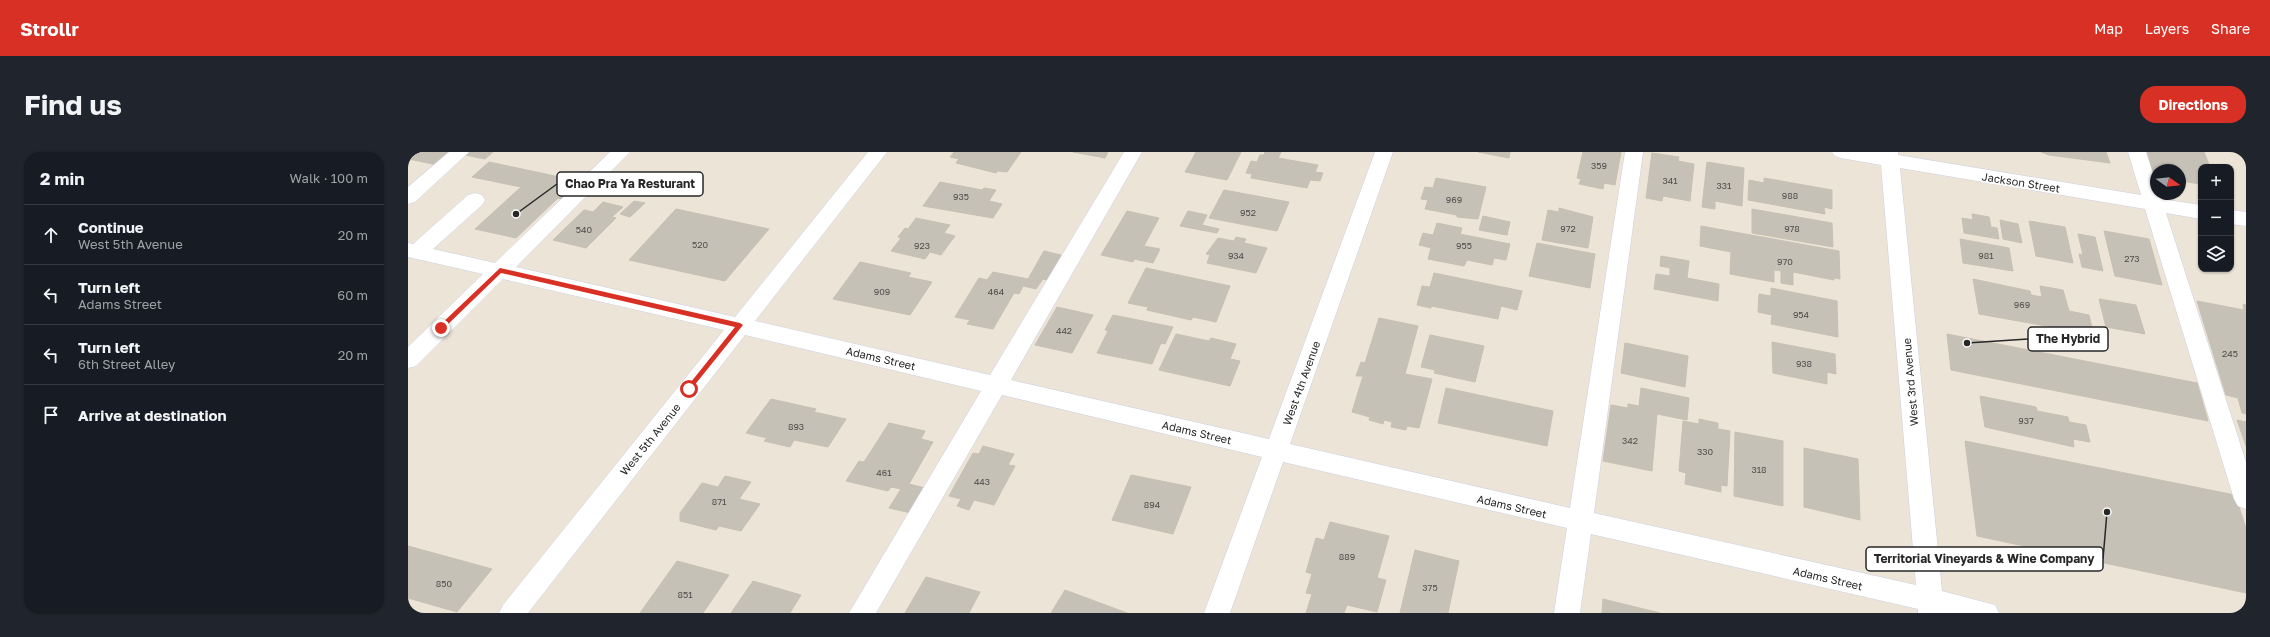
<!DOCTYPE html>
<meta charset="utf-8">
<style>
body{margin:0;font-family:"Golos Text",sans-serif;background:#20242c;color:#f1f3f6}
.controls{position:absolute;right:12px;top:12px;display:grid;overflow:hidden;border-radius:8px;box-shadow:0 1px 3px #0004}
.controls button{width:36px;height:36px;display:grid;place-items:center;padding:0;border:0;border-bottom:1px solid #363941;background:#171b24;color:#f1f3f6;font:20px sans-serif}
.compass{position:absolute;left:1742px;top:12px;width:36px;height:36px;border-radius:50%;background:#171b24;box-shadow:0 1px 3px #0004;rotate:105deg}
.stop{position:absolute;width:12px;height:12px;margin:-9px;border:3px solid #d93025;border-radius:50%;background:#fff}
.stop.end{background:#d93025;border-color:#fff;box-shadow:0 1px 4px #0008}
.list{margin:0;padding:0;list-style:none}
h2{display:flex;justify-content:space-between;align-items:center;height:52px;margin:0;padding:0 16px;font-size:17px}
h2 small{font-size:13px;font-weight:400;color:#9ea1a6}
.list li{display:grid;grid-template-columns:26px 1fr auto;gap:12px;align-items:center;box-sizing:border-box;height:60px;padding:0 16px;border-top:1px solid #363941}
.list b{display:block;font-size:15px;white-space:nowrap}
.list p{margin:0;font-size:13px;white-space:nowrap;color:#9ea1a6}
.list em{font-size:13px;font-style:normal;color:#9ea1a6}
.icon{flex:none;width:22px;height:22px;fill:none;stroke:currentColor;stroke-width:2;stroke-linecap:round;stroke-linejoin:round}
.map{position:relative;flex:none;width:1838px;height:461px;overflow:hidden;border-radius:16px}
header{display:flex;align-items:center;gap:24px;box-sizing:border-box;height:56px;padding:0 20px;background:#d93025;color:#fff}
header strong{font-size:19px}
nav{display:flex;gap:22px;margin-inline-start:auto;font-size:14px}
.intro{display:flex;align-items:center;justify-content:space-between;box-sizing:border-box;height:96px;padding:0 24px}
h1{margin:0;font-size:28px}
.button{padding:10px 18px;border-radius:16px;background:#d93025;color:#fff;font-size:14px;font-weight:700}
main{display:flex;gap:24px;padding:0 24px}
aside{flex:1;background:#171b24;border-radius:16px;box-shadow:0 1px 3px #0004}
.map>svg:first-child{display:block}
.building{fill:#c6c1b7;stroke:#c6c0b1}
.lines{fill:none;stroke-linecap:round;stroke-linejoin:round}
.minor-casing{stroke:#cdcfe2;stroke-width:1}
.minor{fill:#fff;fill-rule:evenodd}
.route{fill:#d93025}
.labels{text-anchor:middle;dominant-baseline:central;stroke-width:3.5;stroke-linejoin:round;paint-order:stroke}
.number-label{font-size:9px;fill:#4f4e4b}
.street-label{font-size:11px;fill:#272727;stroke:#fff}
.leader{fill:none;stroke:#272727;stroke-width:1.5}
.callout-dot{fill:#272727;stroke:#fff;stroke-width:1.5}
.callout{fill:#fff;stroke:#272727;stroke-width:1.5}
.callout-label{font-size:12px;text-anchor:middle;font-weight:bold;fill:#272727}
</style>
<header>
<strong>Strollr</strong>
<nav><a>Map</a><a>Layers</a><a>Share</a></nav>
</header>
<div class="intro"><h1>Find us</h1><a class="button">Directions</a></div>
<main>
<aside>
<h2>2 min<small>Walk · 100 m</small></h2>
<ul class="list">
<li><svg class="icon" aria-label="ahead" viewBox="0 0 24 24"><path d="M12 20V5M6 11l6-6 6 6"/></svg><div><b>Continue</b><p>West 5th Avenue</p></div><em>20 m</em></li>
<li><svg class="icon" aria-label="left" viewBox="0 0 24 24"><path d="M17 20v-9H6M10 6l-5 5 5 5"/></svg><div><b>Turn left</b><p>Adams Street</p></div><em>60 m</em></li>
<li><svg class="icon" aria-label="left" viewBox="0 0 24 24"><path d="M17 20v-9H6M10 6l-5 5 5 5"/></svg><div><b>Turn left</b><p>6th Street Alley</p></div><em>20 m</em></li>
<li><svg class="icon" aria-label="arrive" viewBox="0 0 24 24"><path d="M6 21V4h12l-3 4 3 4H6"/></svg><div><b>Arrive at destination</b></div></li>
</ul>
</aside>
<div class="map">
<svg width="1838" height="461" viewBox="0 0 1838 461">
<rect width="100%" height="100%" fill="#ebe4d7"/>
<g class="building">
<polygon points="10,0 44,0 29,13 1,7"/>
<polygon points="54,0 85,0 77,7 52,2"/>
<polygon points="546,0 613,0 599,20 589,19 588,21 548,11 551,7 542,5"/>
<polygon points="665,0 700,0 697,6"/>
<polygon points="788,0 833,0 819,28 777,20"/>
<polygon points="857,0 873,0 870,6 910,13 907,20 915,21 912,29 902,28 899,36 843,26 844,22 838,21 843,9 849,10 852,3 856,3"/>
<polygon points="1070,0 1102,0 1101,6"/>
<polygon points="1175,0 1213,0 1207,33 1196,31 1195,37 1171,32 1173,27 1169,26"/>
<polygon points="1633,0 1698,0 1702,11 1641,3"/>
<polygon points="1739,0 1796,0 1802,15 1793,15 1793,32 1772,29 1772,18 1748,18 1746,25"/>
<polygon points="1244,1 1271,5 1270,9 1286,12 1282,49 1255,44 1254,49 1238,46"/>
<polygon points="81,10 175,30 157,48 150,46 108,86 67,77 113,35 64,25"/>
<polygon points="1299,10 1336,16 1334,54 1307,49 1307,57 1294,55"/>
<polygon points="1028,26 1078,35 1070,67 1049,65 1049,63 1017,57 1020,48 1013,47 1017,35 1025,36"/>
<polygon points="1356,26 1424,38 1424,57 1416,55 1417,62 1340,48 1341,28 1356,31"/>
<polygon points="532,30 574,38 576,36 588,38 581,49 594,52 585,66 515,54"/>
<polygon points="816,38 881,50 869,79 801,66"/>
<polygon points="226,49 237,51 222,65 212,62"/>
<polygon points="195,50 215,55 204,65 208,66 178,96 145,88 176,58 185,60"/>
<polygon points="1151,56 1185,65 1180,96 1134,88 1140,58 1151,60"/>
<polygon points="268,57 361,77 317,129 221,108"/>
<polygon points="1344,57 1424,71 1425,95 1344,81"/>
<polygon points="719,59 751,66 736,94 752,97 745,111 726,107 725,110 693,103"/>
<polygon points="780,59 799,63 794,73 811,77 809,81 772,74"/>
<polygon points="1564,62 1581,65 1583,75 1589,76 1591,87 1556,81 1554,66 1565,68"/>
<polygon points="1075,64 1102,70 1099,83 1071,78"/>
<polygon points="508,66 542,73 536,81 547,84 533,103 522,100 517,107 483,99 493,86 490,85 497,76 500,77"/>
<polygon points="1592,68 1610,72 1614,91 1595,87"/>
<polygon points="1621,69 1657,75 1665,111 1628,104"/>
<polygon points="1029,71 1054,76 1052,82 1102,92 1098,108 1086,106 1084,113 1059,108 1056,114 1020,107 1023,96 1011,93 1015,81 1025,83"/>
<polygon points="1293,74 1431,99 1432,127 1426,126 1426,128 1385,120 1385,133 1373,131 1373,119 1366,118 1366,130 1322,122 1323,100 1292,94"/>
<polygon points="1696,79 1741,87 1754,133 1707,124"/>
<polygon points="1670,82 1687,85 1695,119 1674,115 1671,102 1675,103"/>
<polygon points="828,85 838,87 836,91 859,96 848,121 799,111 802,103 798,102 810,86 826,89"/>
<polygon points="1552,87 1601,96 1605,119 1555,111"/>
<polygon points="1129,91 1187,102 1182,136 1121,124"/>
<polygon points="636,99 653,103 639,128 635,127 628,137 615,134 611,142 606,141 585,177 559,172 562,168 547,165 571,126 579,128 585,120 620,127"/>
<polygon points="1253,104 1281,109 1279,126 1311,132 1310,149 1246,137 1248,122 1262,124 1262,116 1252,114"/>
<polygon points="452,110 503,121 500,125 524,130 502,163 425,147"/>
<polygon points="738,116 822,134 808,170 785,165 783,168 739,158 740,155 720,151"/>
<polygon points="1026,121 1114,139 1109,158 1093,154 1090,167 1023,154 1023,156 1009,153 1014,134 1022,135"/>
<polygon points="1565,127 1622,139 1623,143 1634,145 1632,134 1655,138 1661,159 1681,163 1685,180 1661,175 1661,178 1571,162"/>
<polygon points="1363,136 1429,149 1430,185 1363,172 1364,163 1350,160 1351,142 1363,144"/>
<polygon points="1691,147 1728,153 1737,182 1698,175"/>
<polygon points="1789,149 1836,158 1835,152 1838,153 1838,262 1834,261 1830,246 1818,243"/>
<polygon points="649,155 685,163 664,201 627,193"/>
<polygon points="705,163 765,175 757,192 753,191 744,212 689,201 700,179 697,178"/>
<polygon points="971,166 1010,174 997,222 1024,227 1011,276 999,274 998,278 983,275 984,270 976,268 975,272 961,268 962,265 944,260 955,224 948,224 953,210 957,211"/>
<polygon points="768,182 801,189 803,186 828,192 822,207 832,209 822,234 751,218"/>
<polygon points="1539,182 1789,231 1800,269 1543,218"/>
<polygon points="1022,183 1076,194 1067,230 1026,221 1027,218 1013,215"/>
<polygon points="1364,190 1427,202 1428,222 1419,220 1419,232 1365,221"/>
<polygon points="1217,191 1280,204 1277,235 1213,221"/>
<polygon points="1038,236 1145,259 1139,294 1030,271"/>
<polygon points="1233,236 1281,246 1279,268 1249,262 1244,319 1195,309 1203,253 1220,256 1220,252 1231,254"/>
<polygon points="1572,244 1628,255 1629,259 1660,265 1661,270 1678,273 1682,290 1665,287 1666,295 1577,275"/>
<polygon points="363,247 408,257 406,260 438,267 420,295 386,288 382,295 356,289 359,286 338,281"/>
<polygon points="1291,267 1310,271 1310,277 1322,279 1319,334 1313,333 1313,340 1277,332 1278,321 1271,319 1275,269 1291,272"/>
<polygon points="1829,268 1838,270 1838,294"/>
<polygon points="481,271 517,279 513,287 525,290 501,332 517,336 503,361 481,356 493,337 483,335 480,339 438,329 451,309 456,310"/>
<polygon points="1327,280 1375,289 1375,354 1326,344"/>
<polygon points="1557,289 1827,343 1838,376 1838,441 1569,384"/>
<polygon points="575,294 606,302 600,313 607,314 586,353 566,348 561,358 549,354 553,347 541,344 565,301 571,302"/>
<polygon points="1396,296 1450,307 1452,368 1396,355"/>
<polygon points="723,323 783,335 765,382 704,368"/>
<polygon points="317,324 343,330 331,347 352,352 333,379 311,374 308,378 272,369 272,361 294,331 310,335"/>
<polygon points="922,370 981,384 969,426 978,428 969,460 939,453 936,461 898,461 904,442 898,441 904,422 898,420 908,386 916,388"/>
<polygon points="0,394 84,417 49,460 0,446"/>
<polygon points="1007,398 1051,409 1040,461 992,461"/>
<polygon points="269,409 321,423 295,461 232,461"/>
<polygon points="518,425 572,440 561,461 497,461"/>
<polygon points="345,429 393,443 382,461 323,461"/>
<polygon points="657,438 719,461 643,461"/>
<polygon points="1195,447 1252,461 1194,461"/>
</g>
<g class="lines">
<defs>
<g id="minor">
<polygon points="41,0 61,0 7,50 0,52 0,35"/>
<polygon points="202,0 222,0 108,115 327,165 460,0 479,0 347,169 582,223 716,0 734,0 603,228 861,287 967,0 985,0 882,292 1162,356 1217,0 1235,0 1186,361 1508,433 1473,13 1433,6 1427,4 1424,0 1490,0 1490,3 1733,43 1720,0 1738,0 1748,31 1748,42 1752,42 1753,47 1793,53 1793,67 1758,61 1838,310 1838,357 1830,354 1826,347 1737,57 1492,16 1534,439 1587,453 1591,461 1510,461 1510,457 1183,382 1172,461 1146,461 1159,376 875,310 822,461 796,461 854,305 594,243 468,461 441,461 573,239 337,183 120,461 91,461 95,453 316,178 95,127 8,214 0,216 0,195 75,122 0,105 0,91 5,92 60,43 67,41 74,43 77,48 74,53 25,97 87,111"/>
<polygon points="1823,58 1838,60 1838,74 1823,72"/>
</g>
</defs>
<use href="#minor" class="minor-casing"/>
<use href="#minor" class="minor"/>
</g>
<polygon class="route" points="92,116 332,171 335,173 281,240 279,239 279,235 327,175 93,121 35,177 31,177 31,174"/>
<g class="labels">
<g class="number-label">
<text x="1191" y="13">359</text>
<text x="1262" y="28">341</text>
<text x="1316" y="33">331</text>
<text x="1382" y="43">988</text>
<text x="553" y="44">935</text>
<text x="1046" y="47">969</text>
<text x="840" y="60">952</text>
<text x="1160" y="76">972</text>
<text x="1384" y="76">978</text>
<text x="176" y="77">540</text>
<text x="292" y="92">520</text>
<text x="514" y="93">923</text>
<text x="1056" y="93">955</text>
<text x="828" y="103">934</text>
<text x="1578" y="103">981</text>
<text x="1724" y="106">273</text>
<text x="1377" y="109">970</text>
<text x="474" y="139">909</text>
<text x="588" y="139">464</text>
<text x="1614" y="152">969</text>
<text x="1393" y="162">954</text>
<text x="656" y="178">442</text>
<text x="1822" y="201">245</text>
<text x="1396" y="211">938</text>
<text x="1618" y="268">937</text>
<text x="388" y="274">893</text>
<text x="1222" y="288">342</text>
<text x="1297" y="299">330</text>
<text x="1351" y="317">318</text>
<text x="476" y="320">461</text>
<text x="574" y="329">443</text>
<text x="311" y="349">871</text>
<text x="744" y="352">894</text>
<text x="939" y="404">889</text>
<text x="36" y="431">850</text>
<text x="1022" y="435">375</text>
<text x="277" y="442">851</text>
</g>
<g class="street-label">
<text transform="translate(1613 30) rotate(9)">Jackson Street</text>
<text transform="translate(473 206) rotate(13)">Adams Street</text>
<text transform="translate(1502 230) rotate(-95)">West 3rd Avenue</text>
<text transform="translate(893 231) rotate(-70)">West 4th Avenue</text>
<text transform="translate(789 280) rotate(13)">Adams Street</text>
<text transform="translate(242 287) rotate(-51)">West 5th Avenue</text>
<text transform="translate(1104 354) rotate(13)">Adams Street</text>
<text transform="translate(1420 426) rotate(13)">Adams Street</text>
</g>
</g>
<path class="leader" d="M108 62L149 32M1559 191L1620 187M1699 360L1695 407"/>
<g class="callout-dot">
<circle cx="108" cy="62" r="4"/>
<circle cx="1559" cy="191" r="4"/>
<circle cx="1699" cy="360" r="4"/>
</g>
<g class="callout">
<rect x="149" y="20" width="146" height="24" rx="4"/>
<rect x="1620" y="175" width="80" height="24" rx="4"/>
<rect x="1458" y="395" width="237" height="24" rx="4"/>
</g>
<g class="callout-label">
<text x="222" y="36">Chao Pra Ya Resturant</text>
<text x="1660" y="191">The Hybrid</text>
<text x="1576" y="411">Territorial Vineyards &amp; Wine Company</text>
</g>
</svg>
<div class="controls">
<button>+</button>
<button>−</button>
<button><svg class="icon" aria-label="layers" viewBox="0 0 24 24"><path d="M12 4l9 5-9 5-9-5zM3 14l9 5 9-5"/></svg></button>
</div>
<svg class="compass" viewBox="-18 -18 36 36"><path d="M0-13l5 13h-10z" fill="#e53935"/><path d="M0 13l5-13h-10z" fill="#9ea1a6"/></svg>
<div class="stop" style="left:281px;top:237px"></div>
<div class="stop end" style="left:33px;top:176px"></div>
</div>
</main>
